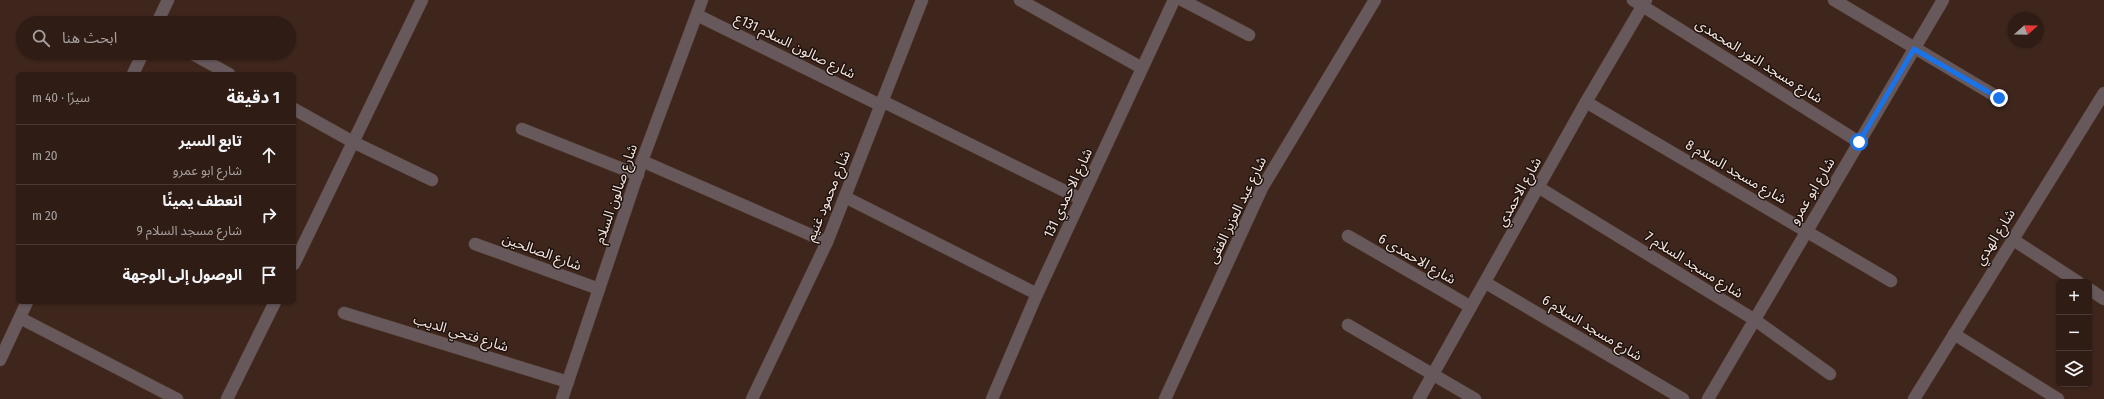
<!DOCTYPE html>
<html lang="ar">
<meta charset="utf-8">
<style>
body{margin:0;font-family:"Fira Sans Condensed","Noto Sans Arabic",sans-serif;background:#37251e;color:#f1f3f6;direction:rtl}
.controls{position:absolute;right:12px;bottom:12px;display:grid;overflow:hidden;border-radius:6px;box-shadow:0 1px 3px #0004}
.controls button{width:36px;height:36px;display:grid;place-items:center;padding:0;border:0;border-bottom:1px solid #4a3a34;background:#2f1c15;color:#f1f3f6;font:20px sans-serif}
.compass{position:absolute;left:2008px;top:12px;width:36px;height:36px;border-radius:50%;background:#2f1c15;box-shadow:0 1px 3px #0004;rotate:70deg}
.stop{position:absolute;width:12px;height:12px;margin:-9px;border:3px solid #1a73e8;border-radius:50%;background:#fff}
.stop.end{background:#1a73e8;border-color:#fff;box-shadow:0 1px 4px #0008}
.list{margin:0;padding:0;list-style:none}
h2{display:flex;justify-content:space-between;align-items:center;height:52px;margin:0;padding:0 16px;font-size:17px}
h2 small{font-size:13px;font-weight:400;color:#a7a1a0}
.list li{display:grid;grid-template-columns:26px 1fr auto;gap:12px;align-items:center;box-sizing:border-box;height:60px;padding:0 16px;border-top:1px solid #4a3a34}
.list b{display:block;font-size:15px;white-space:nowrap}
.list p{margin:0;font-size:13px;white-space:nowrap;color:#a7a1a0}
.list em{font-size:13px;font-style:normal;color:#a7a1a0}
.icon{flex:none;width:22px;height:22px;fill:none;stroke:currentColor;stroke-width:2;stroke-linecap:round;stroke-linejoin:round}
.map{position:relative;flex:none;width:2104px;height:399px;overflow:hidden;direction:ltr}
.search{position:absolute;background:#2f1c15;box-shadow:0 1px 3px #0004;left:16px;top:16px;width:280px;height:44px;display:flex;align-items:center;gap:10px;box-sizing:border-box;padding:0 14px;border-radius:22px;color:#a7a1a0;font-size:15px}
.panel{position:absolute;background:#2f1c15;box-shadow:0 1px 3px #0004;left:16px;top:72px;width:280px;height:232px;border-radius:6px;direction:rtl}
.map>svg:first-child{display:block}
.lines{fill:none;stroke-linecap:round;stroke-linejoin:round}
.minor-casing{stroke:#594137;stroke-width:13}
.minor{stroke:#67595b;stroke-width:12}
.route{stroke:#1a73e8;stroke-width:5}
.labels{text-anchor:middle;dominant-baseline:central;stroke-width:3;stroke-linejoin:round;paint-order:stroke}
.street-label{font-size:14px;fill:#f7e6df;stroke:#1d120e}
</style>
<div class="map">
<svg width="2104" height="399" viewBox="0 0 2104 399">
<rect width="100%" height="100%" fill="#3f261c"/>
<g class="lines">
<defs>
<g id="minor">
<polyline points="1020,0 1142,68"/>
<polyline points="1182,0 1249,35"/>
<polyline points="1633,0 1859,142"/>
<polyline points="1834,0 1999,98"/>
<polyline points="697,15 880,105"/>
<polyline points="157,23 168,0"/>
<polyline points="191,53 229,74"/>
<polyline points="133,74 143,53"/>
<polyline points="882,101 1081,199"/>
<polyline points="1586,102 1891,281"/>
<polyline points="294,109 353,142 432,180"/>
<polyline points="522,129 638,175"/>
<polyline points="642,161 827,242"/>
<polyline points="1538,187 1755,320 1830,374"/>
<polyline points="845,197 1037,294"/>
<polyline points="1348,236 1471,307"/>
<polyline points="2012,239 2078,282"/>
<polyline points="475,244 599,289"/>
<polyline points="294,264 422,0"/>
<polyline points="1486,283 1683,399"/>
<polyline points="2089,289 2104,299"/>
<polyline points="344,313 568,382"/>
<polyline points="20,318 177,399"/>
<polyline points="1348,325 1475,399"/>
<polyline points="1954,334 2058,399"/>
<polyline points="0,360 27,302"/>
<polyline points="227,399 275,302"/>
<polyline points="562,399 642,161 702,0"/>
<polyline points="752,399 827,242 922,0"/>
<polyline points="992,399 1037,294 1174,0"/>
<polyline points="1165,399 1262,188 1375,0"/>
<polyline points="1419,399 1586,102 1646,0"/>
<polyline points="1708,399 1943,0"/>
<polyline points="1914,399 2104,93"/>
</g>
</defs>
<use href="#minor" class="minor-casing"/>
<use href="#minor" class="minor"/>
</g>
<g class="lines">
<polyline class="route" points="1859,142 1914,49 1999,98"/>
</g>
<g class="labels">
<g class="street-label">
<text transform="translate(795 46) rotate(26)">شارع صالون السلام 131ع</text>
<text transform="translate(1759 61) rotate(32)">شارع مسجد النور المحمدى</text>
<text transform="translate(1736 172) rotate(30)">شارع مسجد السلام 8</text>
<text transform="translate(1812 191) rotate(-59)">شارع ابو عمرو</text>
<text transform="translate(1519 192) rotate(-61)">شارع الاحمدي</text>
<text transform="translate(1068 193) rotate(-65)">شارع الاحمدي 131</text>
<text transform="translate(616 194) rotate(-71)">شارع صالون السلام</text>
<text transform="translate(828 196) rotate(-68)">شارع محمود غنيم</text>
<text transform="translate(1237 210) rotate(-64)">شارع عبد العزيز الفقى</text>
<text transform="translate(1995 237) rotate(-58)">شارع الهدي</text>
<text transform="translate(542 252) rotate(20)">شارع الصالحين</text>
<text transform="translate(1417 259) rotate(30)">شارع الاحمدى 6</text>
<text transform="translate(1694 265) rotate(32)">شارع مسجد السلام 7</text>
<text transform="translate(1592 328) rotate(31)">شارع مسجد السلام 6</text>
<text transform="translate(461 333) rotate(17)">شارع فتحي الديب</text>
</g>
</g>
</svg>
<div class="controls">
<button>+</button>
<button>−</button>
<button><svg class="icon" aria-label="layers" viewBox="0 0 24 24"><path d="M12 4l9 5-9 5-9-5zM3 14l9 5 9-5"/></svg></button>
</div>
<svg class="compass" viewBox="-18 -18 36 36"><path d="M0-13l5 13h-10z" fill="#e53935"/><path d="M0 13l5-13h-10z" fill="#a7a1a0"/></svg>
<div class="stop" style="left:1859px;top:142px"></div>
<div class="stop end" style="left:1999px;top:98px"></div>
<div class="search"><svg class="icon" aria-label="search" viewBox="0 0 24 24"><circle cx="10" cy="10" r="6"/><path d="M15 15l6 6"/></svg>ابحث هنا</div>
<section class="panel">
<h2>1 دقيقة<small>سيرًا · 40 m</small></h2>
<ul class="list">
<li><svg class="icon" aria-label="ahead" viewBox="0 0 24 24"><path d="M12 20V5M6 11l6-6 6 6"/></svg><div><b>تابع السير</b><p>شارع ابو عمرو</p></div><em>20 m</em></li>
<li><svg class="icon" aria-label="right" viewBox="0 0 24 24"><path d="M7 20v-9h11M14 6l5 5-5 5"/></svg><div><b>انعطف يمينًا</b><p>شارع مسجد السلام 9</p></div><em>20 m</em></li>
<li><svg class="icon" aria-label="arrive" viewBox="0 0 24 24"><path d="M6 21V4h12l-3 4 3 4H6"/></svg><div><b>الوصول إلى الوجهة</b></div></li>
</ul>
</section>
</div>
